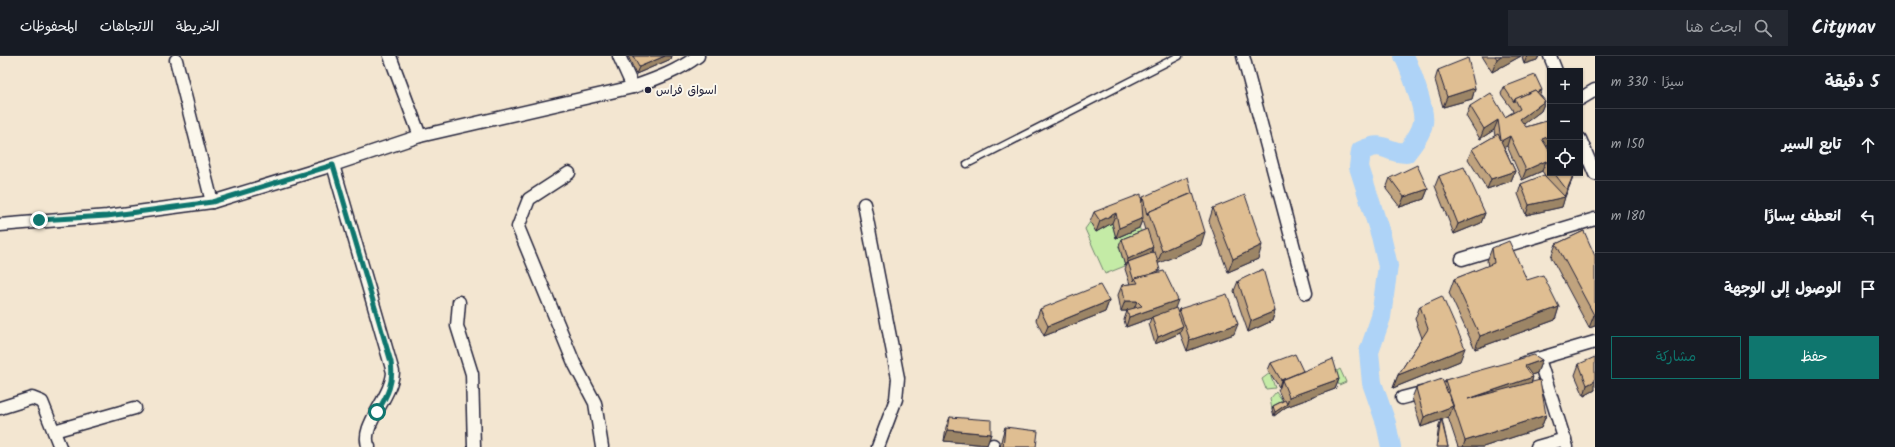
<!DOCTYPE html>
<html lang="ar">
<meta charset="utf-8">
<style>
body{margin:0;font-family:Kalam,"Playpen Sans Arabic",sans-serif;background:#242831;color:#f1f3f6;direction:rtl}
.controls{position:absolute;right:12px;top:12px;display:grid;overflow:hidden;border-radius:0px;box-shadow:0 1px 3px #0004}
.controls button{width:36px;height:36px;display:grid;place-items:center;padding:0;border:0;border-bottom:1px solid #363941;background:#171b24;color:#f1f3f6;font:20px sans-serif}
.stop{position:absolute;width:12px;height:12px;margin:-9px;border:3px solid #0f766e;border-radius:50%;background:#fff}
.stop.end{background:#0f766e;border-color:#fff;box-shadow:0 1px 4px #0008}
.list{margin:0;padding:0;list-style:none}
h2{display:flex;justify-content:space-between;align-items:center;height:52px;margin:0;padding:0 16px;font-size:17px}
h2 small{font-size:13px;font-weight:400;color:#9ea1a6}
.list li{display:grid;grid-template-columns:26px 1fr auto;gap:12px;align-items:center;box-sizing:border-box;height:72px;padding:0 16px;border-top:1px solid #363941}
.list b{display:block;font-size:15px;white-space:nowrap}
.list em{font-size:13px;font-style:normal;color:#9ea1a6}
.actions{display:flex;gap:8px;padding:12px 16px}
.actions a{flex:1;padding:9px 0;border:1px solid #0f766e;border-radius:0px;text-align:center;font-size:14px;color:#0f766e}
.actions .main{background:#0f766e;color:#fff}
.icon{flex:none;width:22px;height:22px;fill:none;stroke:currentColor;stroke-width:2;stroke-linecap:round;stroke-linejoin:round}
.map{position:relative;flex:none;width:1595px;height:391px;overflow:hidden;direction:ltr}
header{display:flex;align-items:center;gap:24px;box-sizing:border-box;height:56px;padding:0 20px;background:#171b24;border-bottom:1px solid #363941}
header strong{font-size:19px}
nav{display:flex;gap:22px;margin-inline-start:auto;font-size:14px}
.search{width:280px;height:36px;background:#242831;display:flex;align-items:center;gap:10px;box-sizing:border-box;padding:0 14px;border-radius:0px;color:#9ea1a6;font-size:15px}
main{display:flex}
aside{flex:1;background:#171b24}
.map>svg:first-child{display:block}
.green{fill:#c4eba6;stroke:#738670}
.lines{fill:none;stroke-linecap:round;stroke-linejoin:round}
.river{stroke:#aed3f7;stroke-width:20}
.service-casing{stroke:#22223b;stroke-width:9}
.minor-casing{stroke:#22223b;stroke-width:15}
.service{stroke:#fbf7ec;stroke-width:6}
.minor{stroke:#fbf7ec;stroke-width:12}
.wall{fill:#c0a37e;stroke:#22223b;fill-rule:evenodd}
.shaded-wall{fill:#9c8566;stroke:#22223b}
.building{fill:#dfbe92;stroke:#22223b}
.route{stroke:#0f766e;stroke-width:5}
.poi-dot{fill:#22223b;stroke:#fbf7ec;stroke-width:1.5}
.labels{text-anchor:middle;dominant-baseline:central;stroke-width:4;stroke-linejoin:round;paint-order:stroke}
.poi-label{font-size:12px;fill:#22223b;stroke:#fbf7ec;text-anchor:start}
</style>
<header>
<strong>Citynav</strong>
<div class="search"><svg class="icon" aria-label="search" viewBox="0 0 24 24"><circle cx="10" cy="10" r="6"/><path d="M15 15l6 6"/></svg>ابحث هنا</div>
<nav><a>الخريطة</a><a>الاتجاهات</a><a>المحفوظات</a></nav>
</header>
<main>
<aside>
<h2>5 دقيقة<small>سيرًا · 330 m</small></h2>
<ul class="list">
<li><svg class="icon" aria-label="ahead" viewBox="0 0 24 24"><path d="M12 20V5M6 11l6-6 6 6"/></svg><div><b>تابع السير</b></div><em>150 m</em></li>
<li><svg class="icon" aria-label="left" viewBox="0 0 24 24"><path d="M17 20v-9H6M10 6l-5 5 5 5"/></svg><div><b>انعطف يسارًا</b></div><em>180 m</em></li>
<li><svg class="icon" aria-label="arrive" viewBox="0 0 24 24"><path d="M6 21V4h12l-3 4 3 4H6"/></svg><div><b>الوصول إلى الوجهة</b></div></li>
</ul>
<div class="actions"><a class="main">حفظ</a><a>مشاركة</a></div>
</aside>
<div class="map">
<svg width="1595" height="391" viewBox="0 0 1595 391">
<rect width="100%" height="100%" fill="#f3e6d1"/>
<filter id="ink" filterUnits="userSpaceOnUse"><feTurbulence type="fractalNoise" baseFrequency=".025" numOctaves="2"/><feDisplacementMap in="SourceGraphic" scale="8" xChannelSelector="R" yChannelSelector="G"/><feConvolveMatrix kernelMatrix="1 2 1 2 8 2 1 2 1" color-interpolation-filters="sRGB"/></filter>
<g filter="url(#ink)">
<g class="green">
<polygon points="1090,166 1112,167 1116,182 1139,172 1145,180 1119,190 1125,210 1105,218 1085,173"/>
<polygon points="1340,313 1346,326 1339,329 1334,317"/>
<polygon points="1270,317 1275,332 1266,333 1262,323"/>
<polygon points="1276,336 1284,348 1272,353 1270,343"/>
</g>
<g class="lines">
<path class="river" d="M 1391,391 L 1386,367 L 1372,327 L 1369,296 L 1381,261 L 1388,210 L 1381,180 L 1359,111 L 1361,95 C 1386,83 1384,97 1406,97 C 1413,88 1421,78 1423,67 C 1426,55 1410,12 1404,0"/>
<defs>
<polyline id="service" points="967,108 1179,0"/>
<g id="minor">
<polyline points="390,0 420,80"/>
<polyline points="619,0 633,31"/>
<polyline points="1243,0 1306,237"/>
<polyline points="1550,0 1556,15"/>
<polyline points="176,4 212,146"/>
<polyline points="1580,43 1595,34"/>
<polyline points="1580,83 1595,118"/>
<path d="M 333,109 L 393,316 C 392,341 358,372 369,391"/>
<polyline points="569,117 529,143 518,171 574,307 595,347 602,391"/>
<polyline points="864,148 898,322 896,343 878,391"/>
<path d="M 0,169 L 107,160 L 212,146 L 333,109 L 420,80 L 633,31 C 656,23 678,15 698,0"/>
<polyline points="1462,203 1595,163"/>
<polyline points="459,246 457,270 472,318 474,391"/>
<polyline points="1539,303 1567,391"/>
<polyline points="1524,307 1595,286"/>
<polyline points="1402,342 1429,335"/>
<polyline points="0,352 32,342 42,346 60,391"/>
<polyline points="54,375 135,352"/>
<polyline points="993,391 993,389"/>
<polyline points="1537,391 1565,383"/>
</g>
</defs>
<use href="#service" class="service-casing"/>
<use href="#minor" class="minor-casing"/>
<use href="#service" class="service"/>
<use href="#minor" class="minor"/>
</g>
<g class="wall">
<polygon points="628,0 672,0 671,3 636,18"/>
<polygon points="1482,0 1521,0 1492,16"/>
<polygon points="1522,0 1539,0 1537,4 1524,8"/>
<polygon points="1438,14 1475,32 1472,43 1443,51 1435,24"/>
<polygon points="1504,31 1540,39 1545,45 1541,55 1523,68 1526,71 1550,64 1550,89 1547,90 1550,96 1550,117 1575,117 1565,140 1562,151 1526,159 1518,138 1521,128 1546,121 1542,115 1522,124 1507,90 1504,91 1515,115 1511,125 1487,133 1468,103 1472,93 1495,80 1494,74 1480,83 1466,60 1470,50 1505,61 1513,56 1512,53 1501,38"/>
<polygon points="1439,120 1485,157 1481,167 1454,178 1435,130"/>
<polygon points="1390,122 1428,133 1424,143 1400,151 1386,133"/>
<path d="M 1143,141 L 1201,189 L 1158,207 L 1159,216 L 1175,252 L 1178,257 L 1179,253 L 1234,278 L 1187,295 L 1180,277 L 1155,288 L 1149,268 L 1151,262 L 1126,271 L 1124,264 L 1127,255 L 1121,255 L 1118,239 L 1122,229 L 1130,228 L 1125,213 L 1127,209 L 1125,210 L 1119,190 L 1122,183 L 1145,174 L 1142,164 L 1139,172 L 1116,182 L 1112,167 L 1096,176 L 1090,166 L 1094,156 L 1142,146 ZM 1152,193 L 1153,197 L 1150,198 Z"/>
<polygon points="1213,152 1258,203 1228,216 1209,165"/>
<polygon points="1584,175 1595,270 1589,272 1551,201 1556,188"/>
<polygon points="1492,192 1527,224 1559,251 1555,264 1475,293 1449,237 1454,223 1488,210 1487,205"/>
<polygon points="1238,225 1275,255 1272,265 1248,276 1234,235"/>
<polygon points="1109,245 1105,256 1044,280 1036,264 1040,253"/>
<polygon points="1420,250 1460,305 1393,332 1398,319 1422,282 1415,263"/>
<polygon points="1542,304 1537,317 1532,319 1532,326 1546,359 1541,372 1483,391 1458,391 1448,361 1442,363 1448,391 1436,391 1439,369 1441,364 1421,371 1412,342 1416,332 1444,327 1445,324"/>
<polygon points="1271,307 1303,315 1339,323 1335,333 1286,351 1274,360 1272,353 1273,350 1283,345 1278,334 1280,331 1279,331 1268,314"/>
<polygon points="1579,308 1595,334 1584,340 1575,319"/>
<polygon points="950,361 991,378 987,389 944,385 946,371"/>
<polygon points="1005,371 1036,391 1000,391 1002,381"/>
</g>
<g class="shaded-wall">
<polygon points="665,0 672,0 671,3 636,18 639,11"/>
<polygon points="1501,0 1521,0 1492,16 1497,3"/>
<polygon points="1527,0 1539,0 1537,4 1524,8"/>
<polygon points="1475,32 1472,43 1443,51 1447,41"/>
<polygon points="1542,34 1539,41 1516,45"/>
<polygon points="1545,45 1541,55 1516,74 1520,63"/>
<polygon points="1498,64 1494,74 1480,83 1484,73"/>
<polygon points="1510,80 1507,90 1498,95 1501,85"/>
<polygon points="1550,80 1550,89 1538,93 1542,83"/>
<polygon points="1546,105 1542,115 1522,124 1526,114"/>
<polygon points="1515,115 1511,125 1487,133 1491,123"/>
<polygon points="1574,117 1575,117 1565,141 1562,151 1526,159 1529,149 1564,141"/>
<polygon points="1428,133 1424,143 1400,151 1404,141"/>
<polygon points="1116,157 1112,167 1096,176 1100,165"/>
<polygon points="1485,157 1481,167 1454,178 1458,168"/>
<polygon points="1143,162 1139,172 1116,182 1119,172"/>
<polygon points="1205,176 1201,189 1157,208 1162,195"/>
<polygon points="1262,189 1258,203 1228,216 1233,203"/>
<polygon points="1153,191 1150,198 1128,206 1127,209 1125,210 1128,203"/>
<polygon points="1178,244 1174,255 1152,261 1151,262 1126,271 1129,261"/>
<polygon points="1109,245 1105,256 1044,280 1048,270"/>
<polygon points="1125,245 1137,245 1133,255 1127,254 1127,255 1121,255"/>
<polygon points="1559,251 1555,264 1475,293 1480,280"/>
<polygon points="1275,255 1272,265 1248,276 1251,265"/>
<polygon points="1594,259 1595,259 1595,270 1589,272"/>
<polygon points="1238,268 1234,278 1187,295 1190,284"/>
<polygon points="1183,270 1180,277 1155,288 1158,281"/>
<polygon points="1465,292 1460,305 1393,332 1398,319"/>
<polygon points="1542,304 1537,317 1520,323 1525,310"/>
<polygon points="1533,321 1529,334 1468,343"/>
<polygon points="1339,323 1335,333 1286,351 1274,360 1275,356 1287,348 1289,341"/>
<polygon points="1281,324 1282,324 1280,331 1279,331"/>
<polygon points="1595,325 1595,334 1584,340 1587,329"/>
<polygon points="1453,350 1449,361 1421,371 1424,361"/>
<polygon points="1546,359 1541,372 1483,391 1463,391 1465,385"/>
<polygon points="948,374 991,378 987,389 944,385"/>
</g>
<g class="building">
<polygon points="633,0 665,0 639,11"/>
<polygon points="1495,0 1501,0 1497,3"/>
<polygon points="1468,2 1475,32 1447,41 1438,14"/>
<polygon points="1535,19 1542,34 1537,36 1535,34 1515,43 1514,46 1504,31"/>
<polygon points="1535,34 1545,45 1520,63 1526,71 1550,64 1550,80 1542,83 1550,96 1550,111 1546,105 1526,114 1510,80 1501,85 1515,115 1491,123 1472,93 1498,78 1501,84 1498,64 1484,73 1470,50 1491,37 1505,61 1520,53 1515,43"/>
<polygon points="1417,109 1428,133 1404,141 1390,122"/>
<polygon points="1464,111 1485,157 1458,168 1439,120"/>
<polygon points="1554,117 1574,117 1567,134"/>
<polygon points="1544,119 1565,141 1529,149 1521,128"/>
<polygon points="1188,121 1192,137 1148,156 1147,159 1143,141"/>
<polygon points="1193,137 1205,176 1162,195 1148,156"/>
<polygon points="1141,138 1143,162 1119,172 1116,157 1100,165 1094,156"/>
<polygon points="1245,139 1262,189 1233,203 1213,152"/>
<polygon points="1147,173 1153,191 1128,203 1122,183"/>
<polygon points="1584,175 1595,200 1595,259 1594,259 1556,188"/>
<polygon points="1509,185 1527,224 1543,219 1559,251 1480,280 1454,223 1494,207 1492,192"/>
<polygon points="1155,196 1160,214 1149,219 1135,222 1134,225 1128,206"/>
<polygon points="1263,213 1275,255 1251,265 1238,225"/>
<polygon points="1164,215 1178,244 1129,261 1127,254 1142,250 1137,245 1125,245 1122,229 1138,227 1135,222"/>
<polygon points="1100,229 1109,245 1048,270 1040,253"/>
<polygon points="1227,238 1238,268 1190,284 1179,253"/>
<polygon points="1442,240 1465,292 1398,319 1428,273 1420,250"/>
<polygon points="1176,252 1183,270 1158,281 1152,261"/>
<polygon points="1295,298 1303,315 1281,324 1271,307"/>
<polygon points="1534,299 1542,304 1525,310 1533,321 1468,343 1540,324 1546,359 1465,385 1445,324"/>
<polygon points="1595,301 1595,325 1587,329 1579,308"/>
<polygon points="1333,303 1339,323 1289,341 1282,324"/>
<polygon points="1442,323 1453,350 1424,361 1416,332"/>
<polygon points="1285,344 1287,348 1275,356 1273,350"/>
<polygon points="950,361 991,364 991,378 948,374"/>
<polygon points="1441,362 1448,391 1437,391"/>
<polygon points="1005,371 1038,375 1036,391 1003,391"/>
</g>
</g>
<g class="lines" filter="url(#ink)">
<path class="route" d="M 39,164 L 107,160 L 212,146 L 333,109 L 391,306 C 394,326 388,339 377,356"/>
</g>
<circle class="poi-dot" cx="648" cy="34" r="4"/>
<g class="labels">
<g class="poi-label">
<text x="656" y="34">اسواق فراس</text>
</g>
</g>
</svg>
<div class="controls">
<button>+</button>
<button>−</button>
<button><svg class="icon" aria-label="locate" viewBox="0 0 24 24"><circle cx="12" cy="12" r="6"/><path d="M12 2v4M12 18v4M2 12h4M18 12h4"/></svg></button>
</div>
<div class="stop" style="left:377px;top:356px"></div>
<div class="stop end" style="left:39px;top:164px"></div>
</div>
</main>
